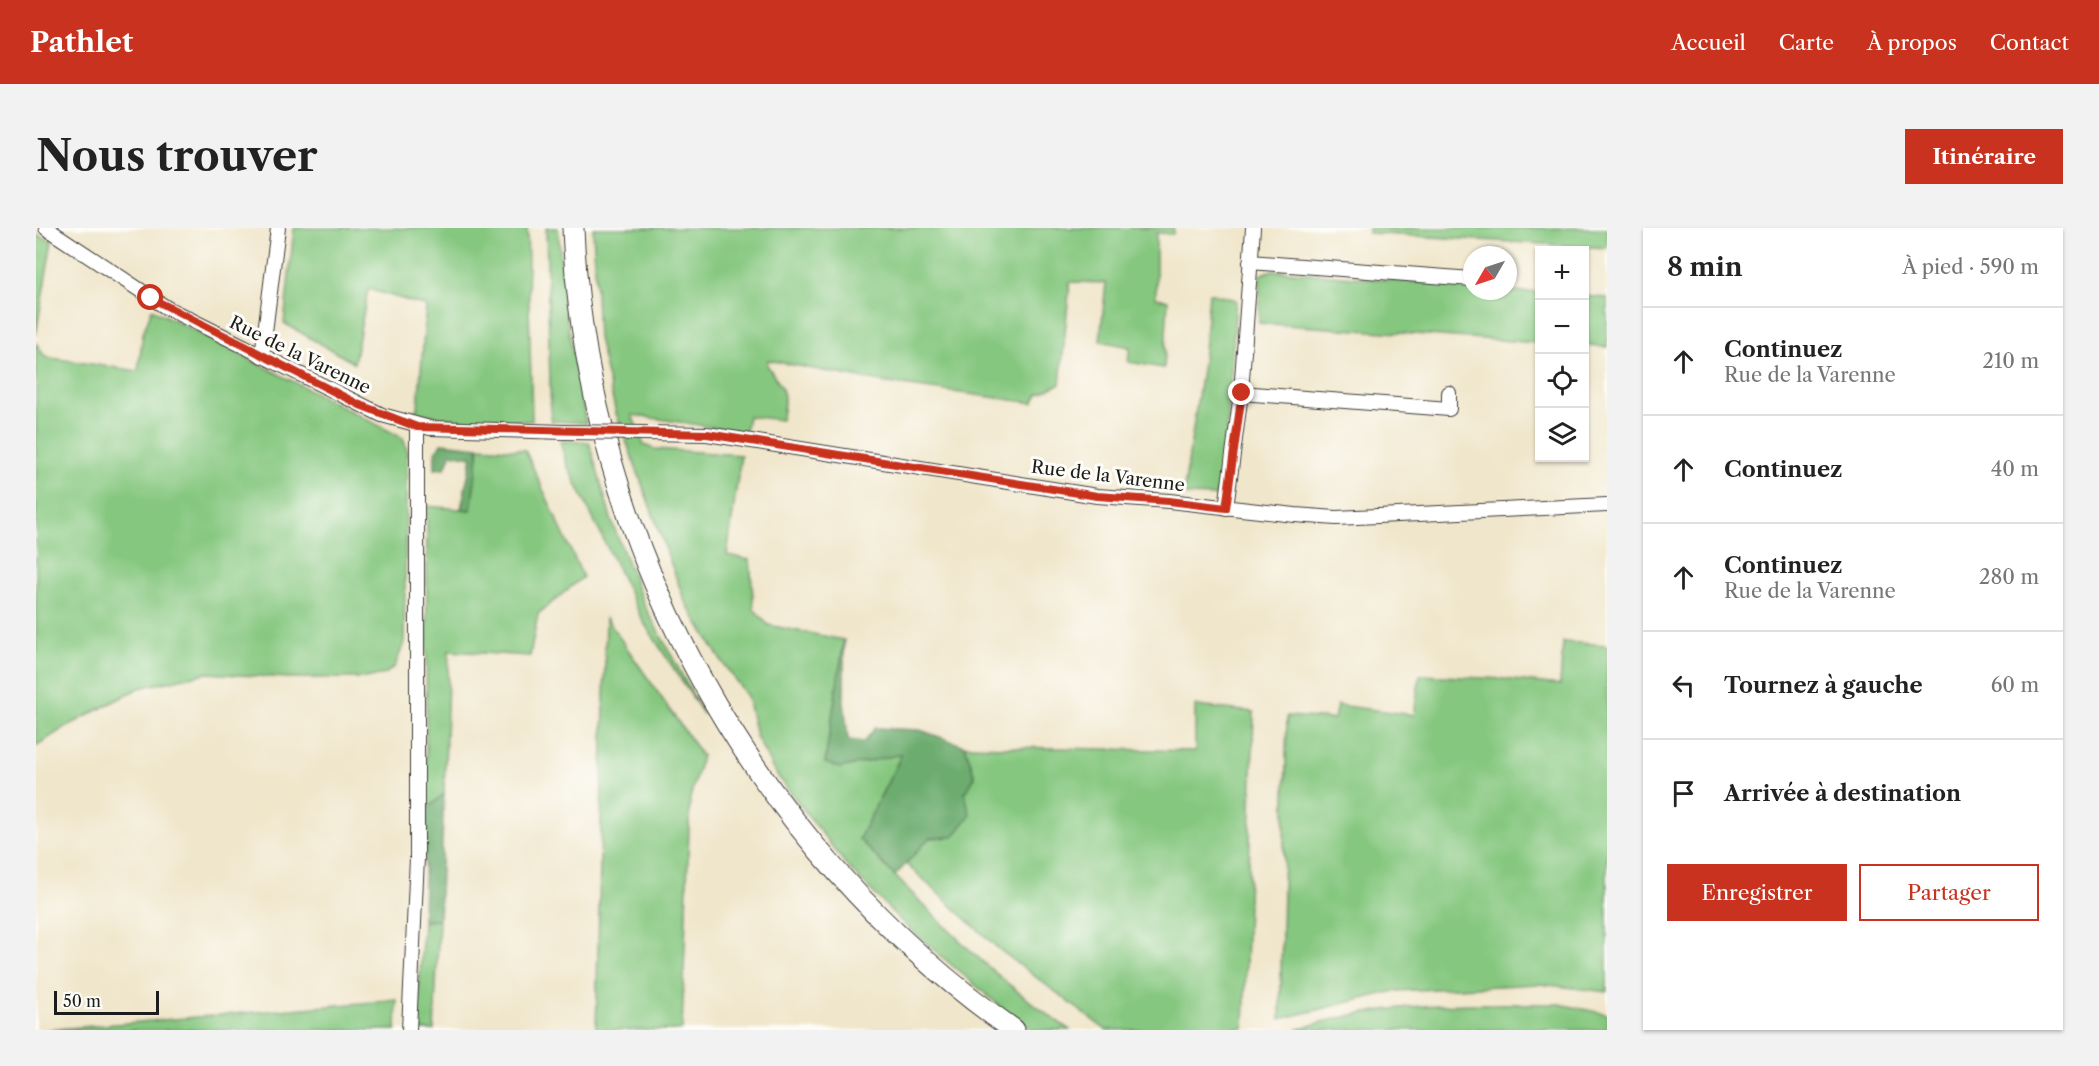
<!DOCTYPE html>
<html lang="fr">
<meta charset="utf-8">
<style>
body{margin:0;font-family:"Libre Caslon Text",serif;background:#f2f2f2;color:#222}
.controls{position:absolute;right:18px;top:18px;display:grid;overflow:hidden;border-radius:0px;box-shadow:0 2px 4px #0004}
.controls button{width:54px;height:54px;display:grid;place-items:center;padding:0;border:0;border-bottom:2px solid #e0e0e0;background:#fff;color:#222;font:30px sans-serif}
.compass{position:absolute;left:1427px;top:18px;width:54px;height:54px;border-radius:50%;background:#fff;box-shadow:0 2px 4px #0004;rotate:231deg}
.scale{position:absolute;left:18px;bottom:15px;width:105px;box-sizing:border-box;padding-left:6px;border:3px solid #1c1c1c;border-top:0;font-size:16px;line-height:21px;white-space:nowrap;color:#1c1c1c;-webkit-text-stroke:4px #fdfcf7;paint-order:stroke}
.stop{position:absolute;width:18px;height:18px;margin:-14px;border:4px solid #c8321e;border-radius:50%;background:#fff}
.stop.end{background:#c8321e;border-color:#fff;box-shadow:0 2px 6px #0008}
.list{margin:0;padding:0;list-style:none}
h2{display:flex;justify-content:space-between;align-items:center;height:78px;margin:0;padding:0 24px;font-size:26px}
h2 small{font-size:20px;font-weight:400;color:#767676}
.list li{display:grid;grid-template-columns:39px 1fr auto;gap:18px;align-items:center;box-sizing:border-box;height:108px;padding:0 24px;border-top:2px solid #e0e0e0}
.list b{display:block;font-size:22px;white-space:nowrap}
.list p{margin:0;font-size:20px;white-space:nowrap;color:#767676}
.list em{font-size:20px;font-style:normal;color:#767676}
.actions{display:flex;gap:12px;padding:18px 24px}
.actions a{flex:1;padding:14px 0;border:2px solid #c8321e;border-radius:0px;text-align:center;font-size:21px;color:#c8321e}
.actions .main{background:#c8321e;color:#fff}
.icon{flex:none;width:33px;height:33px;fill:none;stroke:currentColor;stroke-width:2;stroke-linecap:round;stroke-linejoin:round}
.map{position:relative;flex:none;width:1571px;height:802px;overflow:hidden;border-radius:0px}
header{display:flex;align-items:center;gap:36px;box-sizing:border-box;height:84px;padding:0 30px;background:#c8321e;color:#fff}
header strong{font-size:28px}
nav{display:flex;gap:33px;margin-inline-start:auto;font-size:21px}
.intro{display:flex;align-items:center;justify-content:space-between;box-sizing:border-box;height:144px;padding:0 36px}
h1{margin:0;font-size:42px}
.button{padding:15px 27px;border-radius:0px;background:#c8321e;color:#fff;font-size:21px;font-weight:700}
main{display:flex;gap:36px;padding:0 36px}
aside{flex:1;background:#fff;border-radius:0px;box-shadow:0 2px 4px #0004}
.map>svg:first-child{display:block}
.green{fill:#85c77f;stroke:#50724e;stroke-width:1.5}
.forest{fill:#6cac6e;stroke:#446445;stroke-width:1.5}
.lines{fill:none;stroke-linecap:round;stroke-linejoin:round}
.street-casing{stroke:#3c3a36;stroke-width:16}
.primary-casing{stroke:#3c3a36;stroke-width:23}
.street{stroke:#fff;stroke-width:14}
.primary{stroke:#fff;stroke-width:21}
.street-bridge-casing{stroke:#3c3a36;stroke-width:16;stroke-linecap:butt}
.street-bridge{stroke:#fff;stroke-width:14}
.route{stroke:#c8321e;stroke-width:8}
.labels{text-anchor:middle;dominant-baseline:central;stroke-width:6;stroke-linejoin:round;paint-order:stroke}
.street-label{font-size:18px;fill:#1c1c1c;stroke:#fdfcf7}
</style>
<header>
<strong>Pathlet</strong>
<nav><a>Accueil</a><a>Carte</a><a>À propos</a><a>Contact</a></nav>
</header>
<div class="intro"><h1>Nous trouver</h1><a class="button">Itinéraire</a></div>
<main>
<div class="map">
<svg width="1571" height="802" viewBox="0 0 1571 802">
<rect width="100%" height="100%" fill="#fdfcf7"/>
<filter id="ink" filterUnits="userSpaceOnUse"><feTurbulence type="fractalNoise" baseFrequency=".0167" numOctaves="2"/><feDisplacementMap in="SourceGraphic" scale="12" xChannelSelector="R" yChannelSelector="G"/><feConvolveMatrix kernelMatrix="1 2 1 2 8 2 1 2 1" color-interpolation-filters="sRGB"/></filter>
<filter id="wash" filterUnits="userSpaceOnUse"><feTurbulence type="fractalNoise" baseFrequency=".008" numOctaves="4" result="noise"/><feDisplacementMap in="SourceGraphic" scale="24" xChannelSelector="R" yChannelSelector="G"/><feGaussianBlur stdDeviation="1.35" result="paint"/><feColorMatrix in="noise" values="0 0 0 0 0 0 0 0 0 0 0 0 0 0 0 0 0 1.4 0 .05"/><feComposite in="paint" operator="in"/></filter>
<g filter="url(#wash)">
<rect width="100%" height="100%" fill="#f0e6cb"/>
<g class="green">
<polygon points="258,0 491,0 496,193 434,194 376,184 382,180 390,78 332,61 318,135 248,95"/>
<polygon points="510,0 522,0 530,87 550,195 515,193"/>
<path d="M 557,0 L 1138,0 L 1137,6 L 1120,5 L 1120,70 L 1132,72 L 1128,140 L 1092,134 L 1094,119 L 1064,113 L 1070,55 L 1034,54 L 1024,156 L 1002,166 L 997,175 L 845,154 L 732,132 L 731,137 C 747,161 752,164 745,192 L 712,188 L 709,204 L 596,187 L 608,217 L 618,221 L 705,227 L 691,327 L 714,332 L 718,381 L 732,397 L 808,412 L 789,535 L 866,526 L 823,611 C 889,679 955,750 1034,802 L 997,802 L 980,792 L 870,698 L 811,638 L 738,543 L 720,508 L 711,468 L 686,434 L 649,374 L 580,185 L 562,110 Z"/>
<polygon points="1332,0 1571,0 1571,20 1332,5"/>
<polygon points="0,7 16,13 0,106"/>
<polygon points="1236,42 1436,59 1436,63 1503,64 1503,115 1223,95 1224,47"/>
<polygon points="1173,65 1200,72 1191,201 1180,268 1147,267 1167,135"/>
<polygon points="1548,68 1571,70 1571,119 1549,118"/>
<polygon points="116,81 367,210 371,222 368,415 359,438 349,446 329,450 252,450 171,445 103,460 28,500 0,518 0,115 9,129 102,143 107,105"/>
<polygon points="524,213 553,214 576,294 608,377 668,487 608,395 531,237"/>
<polygon points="443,219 489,222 547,349 502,386 494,428 413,423 408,566 390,582 391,278 435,282"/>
<polygon points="570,390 666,528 654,570 646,802 560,802"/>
<polygon points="1527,414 1571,417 1571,764 1504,756 1359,763 1244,791 1251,488 1298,491 1301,477 1378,487 1384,447 1468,451 1524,457"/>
<polygon points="1159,478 1218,484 1208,800 1196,802 1070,802 964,722 870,636 929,565 939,549 929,518 1159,523"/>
<polygon points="403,692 398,802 381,802 387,693"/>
<polygon points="361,772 360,802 10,802"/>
<path d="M 1523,776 L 1571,786 L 1571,802 L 1260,802 C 1346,773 1434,775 1523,776 Z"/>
</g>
<g class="forest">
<polygon points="405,215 443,219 435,282 425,281 436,229 415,225 409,240 399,241 399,226"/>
<polygon points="808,412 808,474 812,512 828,514 839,500 884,502 929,518 939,549 929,565 934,587 917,609 893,610 859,648 823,611 866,526 804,540 789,535"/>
<polygon points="408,566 403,692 387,693 390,582"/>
</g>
</g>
<g filter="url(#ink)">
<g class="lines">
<defs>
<g id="street">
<polyline points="10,0 131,80 346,187 394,200 528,204"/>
<polyline points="1214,34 1436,51"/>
<polyline points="226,128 242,0"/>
<polyline points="1205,165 1413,181 1413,165"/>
<polyline points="608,205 671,206 1061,268 1133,273 1259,287 1300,290 1571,277"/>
<polyline points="1190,280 1205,165 1217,0"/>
<polyline points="373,802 381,630 381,199"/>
</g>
<path id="primary" d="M 537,0 C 550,315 720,622 978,802"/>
</defs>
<use href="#street" class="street-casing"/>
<use href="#primary" class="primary-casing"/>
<use href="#street" class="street"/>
<use href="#primary" class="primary"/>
<defs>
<polyline id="street-bridge" points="528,204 608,205"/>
</defs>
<use href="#street-bridge" class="street-bridge-casing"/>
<use href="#street-bridge" class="street-bridge"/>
</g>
</g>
<g class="lines" filter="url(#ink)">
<polyline class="route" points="115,70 324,177 381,199 671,206 1061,268 1133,273 1190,280 1206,165"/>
</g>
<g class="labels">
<g class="street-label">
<text transform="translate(264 127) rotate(26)">Rue de la Varenne</text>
<text transform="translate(1072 248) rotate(7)">Rue de la Varenne</text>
</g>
</g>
</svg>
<div class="controls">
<button>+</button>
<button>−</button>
<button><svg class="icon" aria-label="locate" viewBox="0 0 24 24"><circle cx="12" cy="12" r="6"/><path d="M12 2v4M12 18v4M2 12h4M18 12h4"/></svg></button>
<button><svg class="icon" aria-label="layers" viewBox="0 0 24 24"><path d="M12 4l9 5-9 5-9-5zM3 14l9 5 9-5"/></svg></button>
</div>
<svg class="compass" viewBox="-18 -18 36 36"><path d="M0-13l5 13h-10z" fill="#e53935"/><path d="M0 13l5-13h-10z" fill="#767676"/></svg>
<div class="scale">50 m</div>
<div class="stop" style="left:115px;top:70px"></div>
<div class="stop end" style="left:1206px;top:165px"></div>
</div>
<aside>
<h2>8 min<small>À pied · 590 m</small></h2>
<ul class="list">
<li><svg class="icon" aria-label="ahead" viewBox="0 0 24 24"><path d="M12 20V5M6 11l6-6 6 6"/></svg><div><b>Continuez</b><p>Rue de la Varenne</p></div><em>210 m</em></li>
<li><svg class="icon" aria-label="ahead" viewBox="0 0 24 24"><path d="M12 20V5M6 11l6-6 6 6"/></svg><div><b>Continuez</b></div><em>40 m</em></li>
<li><svg class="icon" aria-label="ahead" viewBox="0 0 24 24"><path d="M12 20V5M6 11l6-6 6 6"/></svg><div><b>Continuez</b><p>Rue de la Varenne</p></div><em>280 m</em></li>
<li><svg class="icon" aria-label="left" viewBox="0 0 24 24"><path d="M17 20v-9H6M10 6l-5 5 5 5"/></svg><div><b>Tournez à gauche</b></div><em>60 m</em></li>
<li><svg class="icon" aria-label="arrive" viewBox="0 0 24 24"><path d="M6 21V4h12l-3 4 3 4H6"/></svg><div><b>Arrivée à destination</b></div></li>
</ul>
<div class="actions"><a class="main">Enregistrer</a><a>Partager</a></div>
</aside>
</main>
